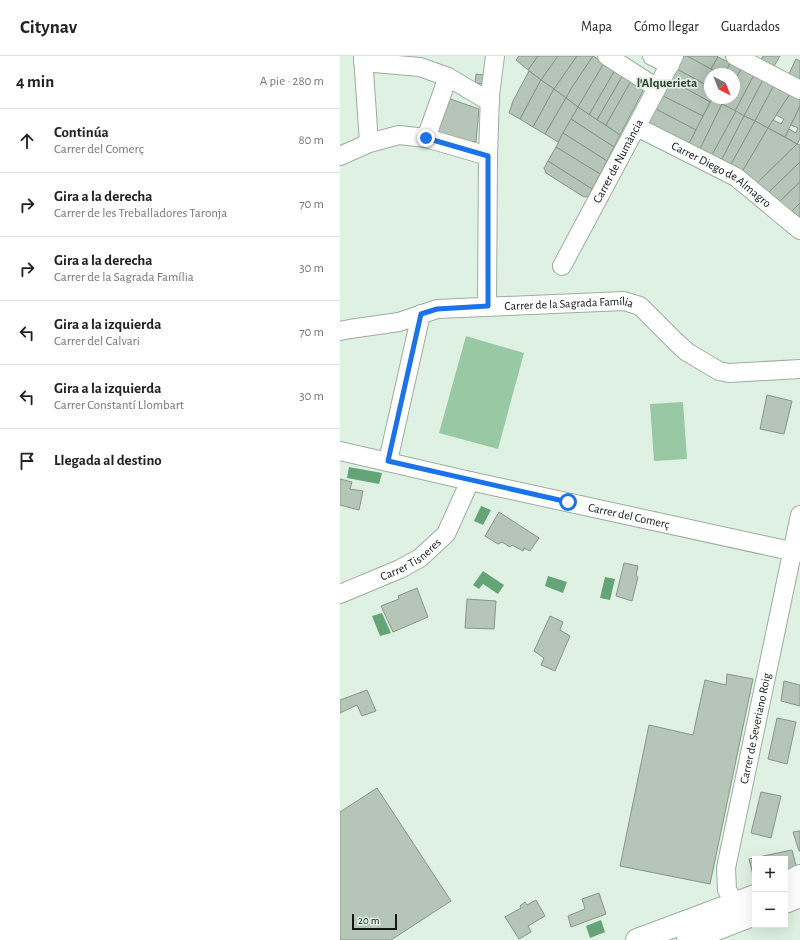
<!DOCTYPE html>
<html lang="es">
<meta charset="utf-8">
<style>
body{margin:0;font-family:"Alegreya Sans",sans-serif;background:#f6f6f6;color:#222}
.controls{position:absolute;right:12px;bottom:12px;display:grid;overflow:hidden;border-radius:0px;box-shadow:0 4px 16px #0002}
.controls button{width:36px;height:36px;display:grid;place-items:center;padding:0;border:0;border-bottom:1px solid #e0e0e0;background:#fff;color:#222;font:20px sans-serif}
.compass{position:absolute;left:364px;top:12px;width:36px;height:36px;border-radius:50%;background:#fff;box-shadow:0 4px 16px #0002;rotate:138deg}
.scale{position:absolute;left:12px;bottom:10px;width:45px;box-sizing:border-box;padding-left:4px;border:2px solid #121813;border-top:0;font-size:11px;line-height:14px;white-space:nowrap;color:#121813;-webkit-text-stroke:3px #dff1e3;paint-order:stroke}
.stop{position:absolute;width:12px;height:12px;margin:-9px;border:3px solid #1a73e8;border-radius:50%;background:#fff}
.stop.end{background:#1a73e8;border-color:#fff;box-shadow:0 1px 4px #0008}
.list{margin:0;padding:0;list-style:none}
h2{display:flex;justify-content:space-between;align-items:center;height:52px;margin:0;padding:0 16px;font-size:17px}
h2 small{font-size:13px;font-weight:400;color:#767676}
.list li{display:grid;grid-template-columns:26px 1fr auto;gap:12px;align-items:center;box-sizing:border-box;height:64px;padding:0 16px;border-top:1px solid #e0e0e0}
.list b{display:block;font-size:15px;white-space:nowrap}
.list p{margin:0;font-size:13px;white-space:nowrap;color:#767676}
.list em{font-size:13px;font-style:normal;color:#767676}
.icon{flex:none;width:22px;height:22px;fill:none;stroke:currentColor;stroke-width:2;stroke-linecap:round;stroke-linejoin:round}
.map{position:relative;flex:none;width:460px;height:884px;overflow:hidden}
header{display:flex;align-items:center;gap:24px;box-sizing:border-box;height:56px;padding:0 20px;background:#fff;border-bottom:1px solid #e0e0e0}
header strong{font-size:19px}
nav{display:flex;gap:22px;margin-inline-start:auto;font-size:14px}
main{display:flex}
aside{flex:1;background:#fff}
.map>svg:first-child{display:block}
.green{fill:#99c8a4}
.water{fill:#65a477}
.building{fill:#b5c6b9;stroke:#869689}
.lines{fill:none;stroke-linecap:round;stroke-linejoin:round}
.street-casing{stroke:#9cada0;stroke-width:20}
.secondary-casing{stroke:#9cada0;stroke-width:24}
.street{stroke:#fff;stroke-width:18}
.secondary{stroke:#fff;stroke-width:22}
.route{stroke:#1a73e8;stroke-width:5}
.labels{text-anchor:middle;dominant-baseline:central;stroke-width:3.5;stroke-linejoin:round;paint-order:stroke}
.street-label{font-size:12px;fill:#121813;stroke:#dff1e3}
.neighbourhood-label{font-size:13px;font-weight:bold;fill:#344237;stroke:#dff1e3}
</style>
<header>
<strong>Citynav</strong>
<nav><a>Mapa</a><a>Cómo llegar</a><a>Guardados</a></nav>
</header>
<main>
<aside>
<h2>4 min<small>A pie · 280 m</small></h2>
<ul class="list">
<li><svg class="icon" aria-label="ahead" viewBox="0 0 24 24"><path d="M12 20V5M6 11l6-6 6 6"/></svg><div><b>Continúa</b><p>Carrer del Comerç</p></div><em>80 m</em></li>
<li><svg class="icon" aria-label="right" viewBox="0 0 24 24"><path d="M7 20v-9h11M14 6l5 5-5 5"/></svg><div><b>Gira a la derecha</b><p>Carrer de les Treballadores Taronja</p></div><em>70 m</em></li>
<li><svg class="icon" aria-label="right" viewBox="0 0 24 24"><path d="M7 20v-9h11M14 6l5 5-5 5"/></svg><div><b>Gira a la derecha</b><p>Carrer de la Sagrada Família</p></div><em>30 m</em></li>
<li><svg class="icon" aria-label="left" viewBox="0 0 24 24"><path d="M17 20v-9H6M10 6l-5 5 5 5"/></svg><div><b>Gira a la izquierda</b><p>Carrer del Calvari</p></div><em>70 m</em></li>
<li><svg class="icon" aria-label="left" viewBox="0 0 24 24"><path d="M17 20v-9H6M10 6l-5 5 5 5"/></svg><div><b>Gira a la izquierda</b><p>Carrer Constantí Llombart</p></div><em>30 m</em></li>
<li><svg class="icon" aria-label="arrive" viewBox="0 0 24 24"><path d="M6 21V4h12l-3 4 3 4H6"/></svg><div><b>Llegada al destino</b></div></li>
</ul>
</aside>
<div class="map">
<svg width="460" height="884" viewBox="0 0 460 884">
<rect width="100%" height="100%" fill="#dff1e3"/>
<g class="green">
<polygon points="126,280 184,297 158,393 99,377"/>
<polygon points="343,346 347,403 314,405 310,348"/>
</g>
<g class="water">
<polygon points="9,411 42,417 39,428 7,422"/>
<polygon points="141,450 151,454 143,469 134,465"/>
<polygon points="143,515 164,529 158,538 143,528 139,533 133,529"/>
<polygon points="208,520 227,526 223,537 205,530"/>
<polygon points="265,521 275,523 270,544 260,542"/>
<polygon points="42,557 51,577 40,580 32,560"/>
<polygon points="261,864 265,876 250,882 246,870"/>
</g>
<g class="building">
<polygon points="179,0 198,0 188,14 176,4"/>
<polygon points="198,0 218,0 201,24 188,14"/>
<polygon points="218,0 237,0 214,33 201,24"/>
<polygon points="237,0 253,0 231,33 226,42 214,33"/>
<polygon points="253,0 264,7 238,51 226,42 231,33"/>
<polygon points="338,0 347,0 381,18 370,18 370,31 333,11"/>
<polygon points="347,0 377,0 378,1 371,13"/>
<polygon points="423,0 440,0 433,12 420,6"/>
<polygon points="378,1 390,7 385,18 381,18 371,13"/>
<polygon points="456,3 460,5 460,26 448,20"/>
<polygon points="264,7 275,14 249,59 238,51"/>
<polygon points="390,7 401,13 394,26 394,18 385,18"/>
<polygon points="333,11 370,31 370,42 372,42 370,46 327,22"/>
<polygon points="401,13 414,19 395,55 382,48 385,42 394,42 394,26"/>
<polygon points="275,14 283,19 257,64 249,59"/>
<polygon points="189,15 201,24 180,63 169,57 173,45"/>
<polygon points="136,18 144,19 142,28 135,27"/>
<polygon points="283,19 291,25 266,69 257,64"/>
<polygon points="414,19 423,24 404,60 395,55"/>
<polygon points="327,22 370,46 363,60 319,38"/>
<polygon points="201,24 214,33 193,71 180,63"/>
<polygon points="423,24 434,29 415,65 404,60"/>
<polygon points="291,25 304,33 280,79 266,69"/>
<polygon points="434,29 450,38 428,72 415,65"/>
<polygon points="214,33 226,42 205,78 193,71"/>
<polygon points="319,38 363,60 356,74 312,51"/>
<polygon points="450,38 460,43 460,50 445,81 428,72 433,64 441,68 444,63 436,59"/>
<polygon points="105,41 139,53 136,86 91,81"/>
<polygon points="226,42 238,51 218,86 205,78"/>
<polygon points="372,42 385,42 382,48"/>
<polygon points="372,43 382,48 359,95 348,89"/>
<polygon points="382,48 396,55 371,101 359,95"/>
<polygon points="460,50 460,83 457,88 445,81 449,73 456,77 458,72 451,69"/>
<polygon points="238,51 280,79 274,91 231,63"/>
<polygon points="312,51 356,74 348,89 306,66"/>
<polygon points="396,55 404,60 381,105 371,101"/>
<polygon points="404,60 415,65 390,110 381,105"/>
<polygon points="231,63 274,91 267,105 223,77"/>
<polygon points="415,65 428,72 402,116 390,110"/>
<polygon points="428,72 457,88 416,128 402,116"/>
<polygon points="223,77 267,105 260,118 216,91"/>
<polygon points="457,88 460,89 460,106 428,137 416,128"/>
<polygon points="216,91 260,118 252,133 208,105"/>
<polygon points="208,105 252,133 249,140 244,141 206,117 204,112"/>
<polygon points="460,106 460,126 439,146 428,137"/>
<polygon points="460,126 460,147 451,156 439,146"/>
<polygon points="460,147 460,164 451,156"/>
<polygon points="427,339 452,345 444,378 420,373"/>
<polygon points="0,423 12,426 10,433 23,435 19,454 0,449"/>
<polygon points="159,456 199,482 190,495 184,492 183,495 172,489 170,491 162,486 158,488 145,480"/>
<polygon points="284,507 298,510 296,520 298,521 292,545 276,540"/>
<polygon points="77,532 88,561 53,576 41,550 59,543 58,540"/>
<polygon points="127,543 156,545 154,573 125,572"/>
<polygon points="210,560 223,566 220,574 230,580 215,615 201,609 204,602 194,595"/>
<polygon points="387,618 413,623 370,828 280,810 309,669 353,679 365,624 386,629"/>
<polygon points="444,625 460,629 460,650 441,645"/>
<polygon points="27,634 36,655 22,660 17,649 0,657 0,644"/>
<polygon points="437,662 456,666 447,708 428,703"/>
<polygon points="37,732 111,845 51,884 0,884 0,756"/>
<polygon points="421,736 441,740 431,782 411,777"/>
<polygon points="460,775 460,795 459,795 453,776"/>
<polygon points="452,794 457,814 445,816 445,803 415,803 415,822 414,823 409,803"/>
<polygon points="259,837 266,858 231,871 228,860 245,853 242,843"/>
<polygon points="196,844 205,860 188,870 191,876 179,883 165,861 181,852 180,850 185,846 187,849"/>
</g>
<g class="lines">
<defs>
<g id="street">
<polyline points="23,0 29,87"/>
<polyline points="267,0 317,32"/>
<polyline points="312,0 330,9"/>
<polyline points="395,0 460,34"/>
<polyline points="23,6 80,11 108,21 150,46"/>
<path id="s1" d="M 297,71 L 396,121 L 460,174"/>
<polyline points="86,82 108,21"/>
<polyline points="0,100 29,87 59,79 86,82 148,100"/>
<path id="s2" d="M 222,210 L 334,0"/>
<polyline points="147,250 148,100 150,39 155,0"/>
<path id="s3" d="M 0,275 L 10,273 L 59,266 L 97,253 L 284,245 L 300,250 L 336,286 L 347,296 L 379,315 L 389,317 L 460,313"/>
<path id="s4" d="M 0,395 L 130,425 L 460,497"/>
<polyline points="48,405 81,258"/>
<path id="s5" d="M 0,538 L 60,513 L 80,502 L 106,478 L 130,425"/>
<path id="s6" d="M 395,847 L 387,834 L 386,812 L 460,459"/>
</g>
<g id="secondary">
<polyline points="445,828 460,820"/>
<polyline points="445,846 460,840"/>
<polyline points="297,884 415,840"/>
<polyline points="348,884 415,858"/>
</g>
</defs>
<use href="#street" class="street-casing"/>
<use href="#secondary" class="secondary-casing"/>
<use href="#street" class="street"/>
<use href="#secondary" class="secondary"/>
</g>
<g class="lines">
<polyline class="route" points="86,82 148,100 148,250 97,253 81,258 48,405 228,446"/>
</g>
<g class="labels">
<g class="street-label">
<text stroke="none"><textPath href="#s2" startOffset="119">Carrer de Numància</textPath></text>
<text stroke="none"><textPath href="#s1" startOffset="97">Carrer Diego de Almagro</textPath></text>
<text stroke="none"><textPath href="#s3" startOffset="232">Carrer de la Sagrada Família</textPath></text>
<text stroke="none"><textPath href="#s4" startOffset="296">Carrer del Comerç</textPath></text>
<text stroke="none"><textPath href="#s5" startOffset="79">Carrer Tisneres</textPath></text>
<text stroke="none"><textPath href="#s6" startOffset="180">Carrer de Severiano Roig</textPath></text>
</g>
<g class="neighbourhood-label">
<text x="327" y="27">l'Alquerieta</text>
</g>
</g>
</svg>
<div class="controls">
<button>+</button>
<button>−</button>
</div>
<svg class="compass" viewBox="-18 -18 36 36"><path d="M0-13l5 13h-10z" fill="#e53935"/><path d="M0 13l5-13h-10z" fill="#767676"/></svg>
<div class="scale">20 m</div>
<div class="stop" style="left:228px;top:446px"></div>
<div class="stop end" style="left:86px;top:82px"></div>
</div>
</main>
